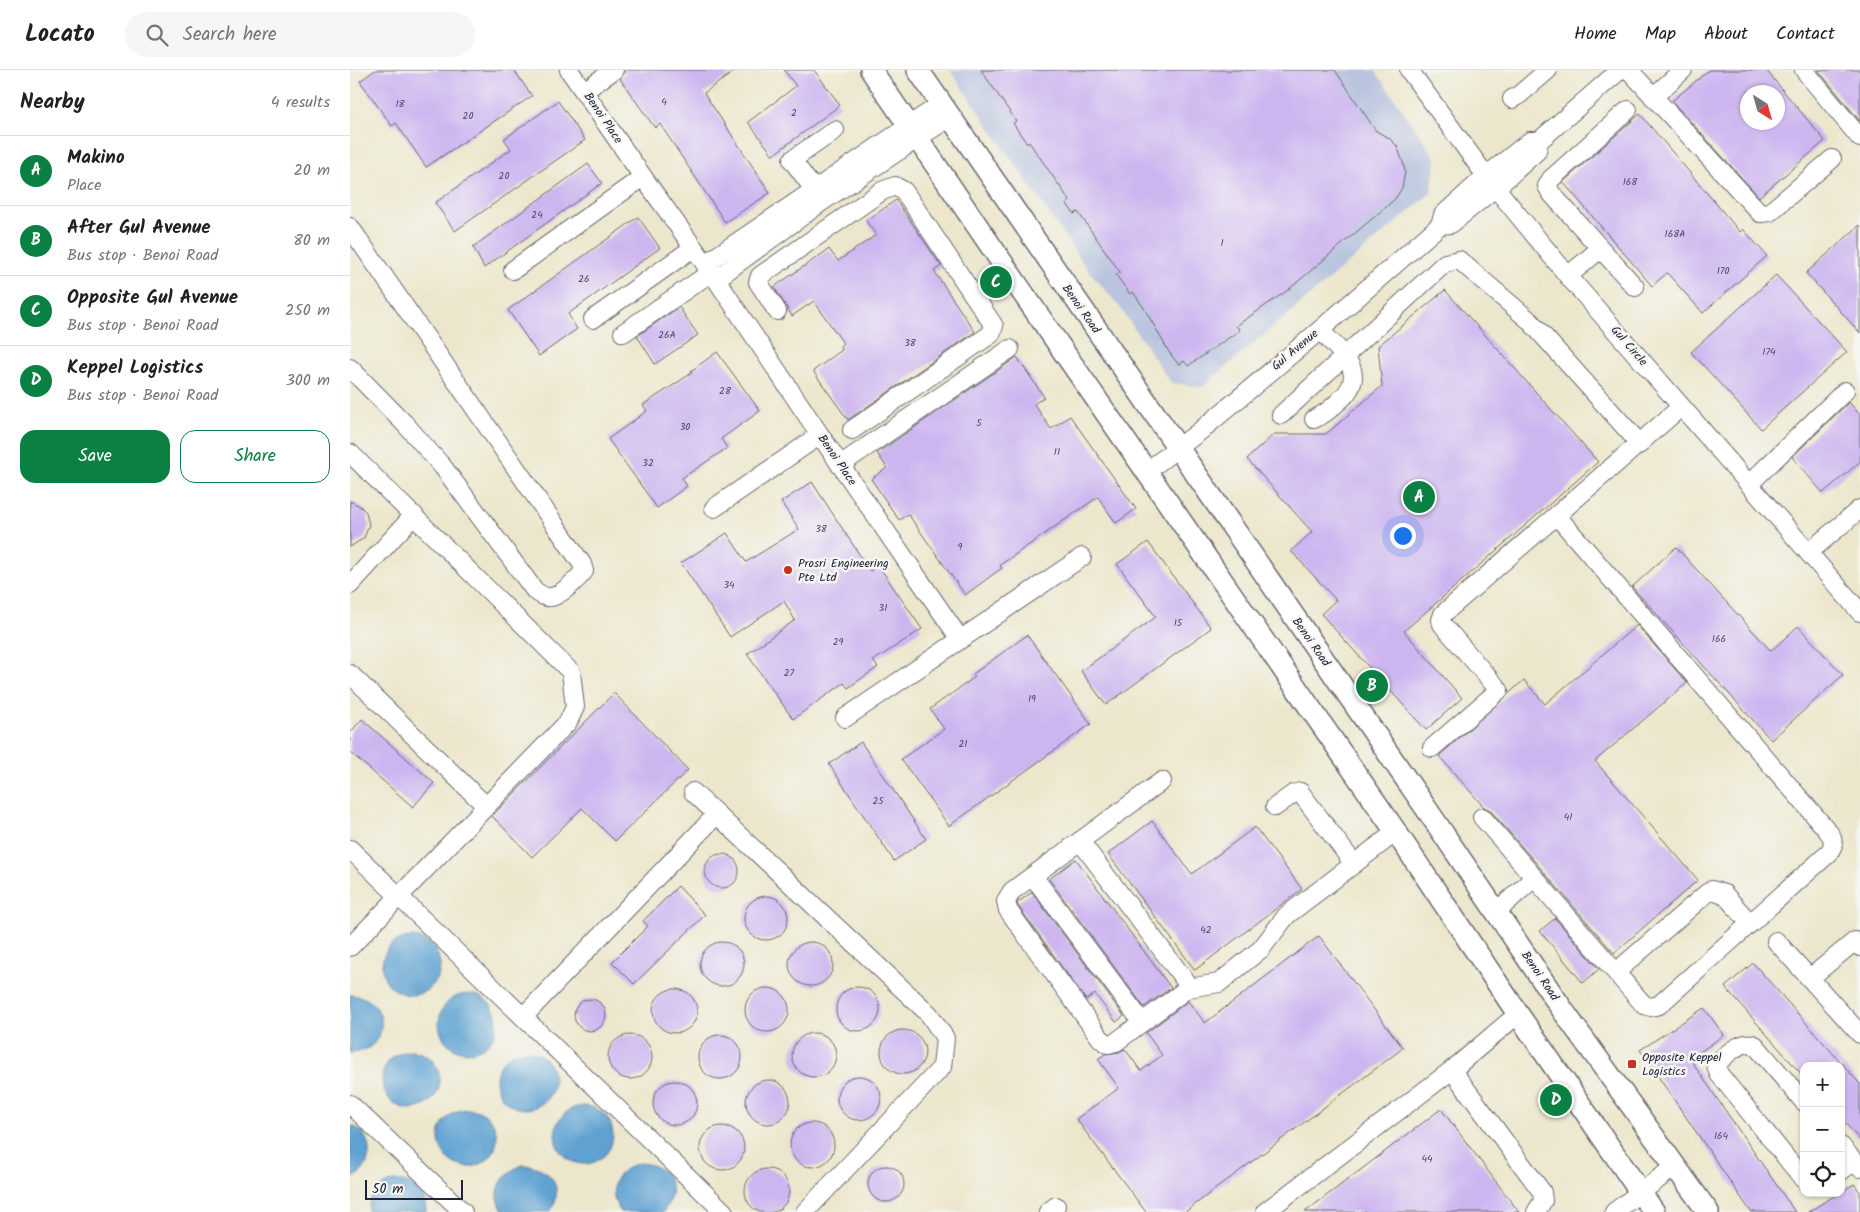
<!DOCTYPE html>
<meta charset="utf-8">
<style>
body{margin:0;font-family:Kalam,sans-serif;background:#f6f6f6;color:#202124}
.controls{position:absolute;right:15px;bottom:15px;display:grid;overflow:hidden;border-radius:10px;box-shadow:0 1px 4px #0004}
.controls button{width:45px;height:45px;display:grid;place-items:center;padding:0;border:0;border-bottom:1px solid #e0e0e0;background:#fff;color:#202124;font:25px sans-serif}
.compass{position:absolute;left:1390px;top:15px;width:45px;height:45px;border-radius:50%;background:#fff;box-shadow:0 1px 4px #0004;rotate:143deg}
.scale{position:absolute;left:15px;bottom:12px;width:98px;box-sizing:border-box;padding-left:5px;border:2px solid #22223b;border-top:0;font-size:14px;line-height:18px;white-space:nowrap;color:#22223b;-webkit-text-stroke:4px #f6f6f2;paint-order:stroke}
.you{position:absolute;left:1052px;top:465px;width:18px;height:18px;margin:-12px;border:4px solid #fff;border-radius:50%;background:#1a73e8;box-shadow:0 0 0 8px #1a73e833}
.badge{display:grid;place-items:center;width:32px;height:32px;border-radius:50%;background:#0b8043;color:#fff;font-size:16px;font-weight:700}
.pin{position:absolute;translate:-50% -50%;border:2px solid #fff;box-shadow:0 1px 5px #0006}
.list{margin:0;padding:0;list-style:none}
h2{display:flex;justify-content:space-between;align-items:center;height:65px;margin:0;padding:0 20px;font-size:21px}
h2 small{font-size:16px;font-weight:400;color:#757577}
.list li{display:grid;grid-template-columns:32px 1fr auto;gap:15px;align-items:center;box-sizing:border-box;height:70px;padding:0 20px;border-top:1px solid #e0e0e0}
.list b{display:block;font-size:19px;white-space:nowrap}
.list p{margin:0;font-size:16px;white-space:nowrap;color:#757577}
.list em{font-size:16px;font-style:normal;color:#757577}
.actions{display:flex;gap:10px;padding:15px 20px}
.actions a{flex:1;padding:11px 0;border:1px solid #0b8043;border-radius:15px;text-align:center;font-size:18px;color:#0b8043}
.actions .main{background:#0b8043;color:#fff}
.icon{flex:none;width:28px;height:28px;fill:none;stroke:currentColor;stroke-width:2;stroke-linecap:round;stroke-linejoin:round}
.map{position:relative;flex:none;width:1510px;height:1142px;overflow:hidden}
header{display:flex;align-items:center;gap:30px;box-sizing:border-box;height:70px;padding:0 25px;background:#fff;border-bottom:1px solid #e0e0e0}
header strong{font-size:24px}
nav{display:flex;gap:28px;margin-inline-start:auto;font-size:18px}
.search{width:350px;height:45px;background:#f6f6f6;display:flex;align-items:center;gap:12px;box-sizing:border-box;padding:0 18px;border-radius:28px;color:#757577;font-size:19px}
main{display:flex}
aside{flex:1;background:#fff}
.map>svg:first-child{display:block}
.industrial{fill:#bac4de}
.water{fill:#5ea2d2;stroke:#406286}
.building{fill:#cdb6f0;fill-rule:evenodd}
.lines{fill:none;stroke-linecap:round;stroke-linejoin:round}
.minor-casing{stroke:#69676e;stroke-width:20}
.major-casing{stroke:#69676e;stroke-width:24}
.minor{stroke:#fff;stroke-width:18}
.major{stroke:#fff;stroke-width:21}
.poi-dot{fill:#c8321e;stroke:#f6f6f2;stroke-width:2}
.labels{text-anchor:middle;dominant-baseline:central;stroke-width:5;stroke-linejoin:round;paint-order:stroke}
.number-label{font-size:10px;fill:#4d4768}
.street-label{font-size:12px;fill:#22223b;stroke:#f6f6f2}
.poi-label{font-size:12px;fill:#22223b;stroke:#f6f6f2;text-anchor:start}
</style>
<header>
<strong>Locato</strong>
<div class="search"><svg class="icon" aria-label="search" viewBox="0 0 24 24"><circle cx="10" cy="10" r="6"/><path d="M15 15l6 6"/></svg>Search here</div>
<nav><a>Home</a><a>Map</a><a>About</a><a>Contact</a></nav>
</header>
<main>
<aside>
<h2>Nearby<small>4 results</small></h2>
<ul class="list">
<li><span class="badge">A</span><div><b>Makino</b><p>Place</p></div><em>20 m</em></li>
<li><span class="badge">B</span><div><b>After Gul Avenue</b><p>Bus stop · Benoi Road</p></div><em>80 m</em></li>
<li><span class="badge">C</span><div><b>Opposite Gul Avenue</b><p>Bus stop · Benoi Road</p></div><em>250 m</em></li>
<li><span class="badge">D</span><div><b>Keppel Logistics</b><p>Bus stop · Benoi Road</p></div><em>300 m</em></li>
</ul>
<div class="actions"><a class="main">Save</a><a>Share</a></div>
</aside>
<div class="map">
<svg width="1510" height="1142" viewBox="0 0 1510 1142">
<rect width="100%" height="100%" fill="#f6f6f2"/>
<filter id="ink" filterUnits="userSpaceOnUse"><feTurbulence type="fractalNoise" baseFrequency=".02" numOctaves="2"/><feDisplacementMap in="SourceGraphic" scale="10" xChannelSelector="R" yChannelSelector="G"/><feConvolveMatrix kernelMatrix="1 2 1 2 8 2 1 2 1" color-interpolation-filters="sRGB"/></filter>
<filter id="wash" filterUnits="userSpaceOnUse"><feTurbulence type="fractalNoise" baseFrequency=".0096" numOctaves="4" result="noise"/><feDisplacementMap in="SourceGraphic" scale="20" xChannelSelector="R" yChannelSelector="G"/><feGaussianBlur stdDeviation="1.12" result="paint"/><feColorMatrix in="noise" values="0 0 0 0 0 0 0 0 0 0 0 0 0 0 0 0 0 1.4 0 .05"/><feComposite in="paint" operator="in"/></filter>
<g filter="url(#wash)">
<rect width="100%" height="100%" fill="#ece7cc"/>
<polygon class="industrial" points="600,0 1025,0 1086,89 1081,123 852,317 821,313 769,236 738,200"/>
<g class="water">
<circle cx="61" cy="896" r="29"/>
<circle cx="118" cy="953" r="29"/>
<path d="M 0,925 C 42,926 42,982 0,983 Z"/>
<circle cx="175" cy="1010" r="29"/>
<circle cx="61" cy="1010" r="29"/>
<circle cx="234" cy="1065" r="29"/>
<circle cx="118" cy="1068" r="29"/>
<path d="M 0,1055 C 26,1063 25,1101 0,1109 Z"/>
<path d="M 288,1093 C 317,1093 332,1118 313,1142 L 271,1142 C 256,1121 264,1100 288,1093 Z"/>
<path d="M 173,1095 C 200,1095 216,1118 200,1142 L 154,1142 C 140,1123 152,1102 173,1095 Z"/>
<path d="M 43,1111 C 63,1111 76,1122 76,1142 L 18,1142 C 19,1125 28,1116 43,1111 Z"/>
</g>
<g id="blocks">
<g class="building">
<polygon points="25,0 164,0 182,26 76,97 46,53 42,56 10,11"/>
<polygon points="276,0 386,0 354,23 420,123 375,152 310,54 305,58 270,9"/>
<polygon points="434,0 464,0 490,35 423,85 398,52 446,16"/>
<polygon points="631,0 985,0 1026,61 1039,68 1047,76 1053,92 1055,102 1052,118 1045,129 1036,137 938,220 886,256 890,260 838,296 834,291 829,295 819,282 794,238 783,222 780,224 766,205 770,202 728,142 724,144 717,134 720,131 679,72 677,74 663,53 666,51"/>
<path d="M 1359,0 L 1416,0 L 1475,71 L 1409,127 L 1322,31 ZM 1398,22 L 1428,22 L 1428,52 L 1398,52 Z"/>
<polygon points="1468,0 1510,0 1510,51"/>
<polygon points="208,31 235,70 105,161 85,133 161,79 154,69"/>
<polygon points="1290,44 1390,162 1393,159 1417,186 1353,243 1317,203 1302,216 1213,112"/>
<polygon points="238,94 252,113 134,198 123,177"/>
<polygon points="546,130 591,196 584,201 625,262 498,350 463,301 492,280 490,276 493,273 464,231 442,246 424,217 479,179 488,191 526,165 516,151"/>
<polygon points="288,147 310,178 218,244 227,259 189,286 158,240"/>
<polygon points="1510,155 1510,263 1456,203"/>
<polygon points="1426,205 1497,282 1411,359 1341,282"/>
<polygon points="1095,220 1248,392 1054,561 1112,628 1076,660 971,544 986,530 941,481 962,462 897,389 924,364 976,364 1032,316 1028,276"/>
<polygon points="329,237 348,265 305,294 287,266"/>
<polygon points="367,282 410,341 371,369 377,378 332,408 337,416 307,438 258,369 297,341 293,335 342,303 341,301"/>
<polygon points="667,287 694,327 684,334 701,359 720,346 786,439 766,453 748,427 650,495 652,498 615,525 558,444 549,450 521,409 537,398 527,383"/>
<polygon points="1499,332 1510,345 1510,392 1473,423 1442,387"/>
<polygon points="462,412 520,501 528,495 572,559 523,591 528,597 498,618 494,613 443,649 397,584 445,550 434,531 380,567 331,493 377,463 396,492 449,459 431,432"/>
<polygon points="0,431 10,436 16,442 19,455 14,468 0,477"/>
<polygon points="798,472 861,558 756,635 731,601 806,547 767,494"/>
<polygon points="1326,477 1421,581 1448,556 1493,605 1421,670 1282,517"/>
<polygon points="1287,555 1337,613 1245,691 1348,810 1264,883 1140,740 1134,737 1089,686 1174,610 1195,634"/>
<polygon points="677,565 741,654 599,756 551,689 594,659 580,639 625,607 623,604"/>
<polygon points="264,623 338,700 265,771 232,738 182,787 142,746"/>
<polygon points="12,649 84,713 63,737 0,682 0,663"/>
<polygon points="511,672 576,769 544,791 479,694"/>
<polygon points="802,751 842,804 905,757 952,819 845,900 758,784"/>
<circle cx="372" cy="801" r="17"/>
<polygon points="726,789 821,918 794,937 699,809"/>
<polygon points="328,816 355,845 284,914 262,892 298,856 293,851"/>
<polygon points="682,822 774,946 766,952 745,924 736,930 668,836 667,833"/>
<circle cx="416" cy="848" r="22"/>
<polygon points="1205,848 1249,899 1233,913 1190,861"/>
<polygon points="969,866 1053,978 835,1142 796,1142 726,1049 769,1018 748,989 755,984 769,982 775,979 791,1001 812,985 796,963 838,931 855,953"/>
<circle cx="372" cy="894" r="22"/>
<circle cx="461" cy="894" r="22"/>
<polygon points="1403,893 1510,1014 1510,1070 1491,1049 1491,996 1454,996 1454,1007 1375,917"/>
<circle cx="508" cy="939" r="22"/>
<circle cx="417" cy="940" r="22"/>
<circle cx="325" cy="941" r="22"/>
<circle cx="240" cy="945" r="16"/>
<polygon points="1354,938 1374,965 1340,989 1445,1142 1401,1142 1290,980"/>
<circle cx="553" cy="982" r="22"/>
<circle cx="464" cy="985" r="22"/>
<circle cx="370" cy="987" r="22"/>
<circle cx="280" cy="987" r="22"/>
<circle cx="509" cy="1028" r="22"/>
<circle cx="418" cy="1032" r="22"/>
<circle cx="325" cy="1033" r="22"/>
<polygon points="1091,1039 1169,1142 955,1142"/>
<circle cx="462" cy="1075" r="22"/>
<circle cx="372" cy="1078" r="22"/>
<circle cx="536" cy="1114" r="18"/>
<circle cx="417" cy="1121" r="22"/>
<polygon points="1504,1114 1510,1122 1510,1142 1458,1142 1489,1123 1491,1123 1491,1122"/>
</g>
</g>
</g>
<g filter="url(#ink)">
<use href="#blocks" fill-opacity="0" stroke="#69676e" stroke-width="1"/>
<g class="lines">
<defs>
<g id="minor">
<polyline points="219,0 293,107 366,209 470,365 610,569"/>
<polyline points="1059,0 1136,106 1218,206 1510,542"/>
<polyline points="1279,0 1410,143 1420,142 1482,89"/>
<polyline points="1454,0 1510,68"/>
<polyline points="234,21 264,0"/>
<polyline points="1303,27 1333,0"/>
<polyline points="1162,29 1169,25 1198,0"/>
<polyline points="1278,40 1201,109 1197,116 1201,123 1285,217"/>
<polyline points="471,129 442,90 485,60"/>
<polyline points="1090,155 1101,154 1156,109 1187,81 1189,71 1270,0"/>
<path d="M 0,157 L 232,494 L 234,501 C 228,509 210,526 201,527 C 195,528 190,524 185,521 L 93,397 L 55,354 L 0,298"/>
<polyline points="355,194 591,34"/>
<polyline points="163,200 293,107"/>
<polyline points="1218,206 1250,179"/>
<polyline points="366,209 473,131 600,47"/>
<polyline points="427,241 408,212 410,206 532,121 545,116 554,121 644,256 641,264 502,360"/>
<polyline points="243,249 343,178"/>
<polyline points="273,263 360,203"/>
<polyline points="931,345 1095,193 1109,190 1180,251 1290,374"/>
<path d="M 964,349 C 974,345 981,339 989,331 C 1021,303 991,283 970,260"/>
<polyline points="0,383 221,602 225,637 218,652 0,877"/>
<polyline points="490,395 660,279"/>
<polyline points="797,401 849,362 970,260 1090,155 1093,145 1136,106 1180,71 1189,71"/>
<polyline points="1399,414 1495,321"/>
<polyline points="364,438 470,365"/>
<polyline points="1459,482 1510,439"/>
<polyline points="0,515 64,445"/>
<polyline points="0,604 136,736"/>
<polyline points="495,648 732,487"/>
<polyline points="1082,678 1149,620 1092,554 1091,550 1093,544 1331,337"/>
<polyline points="812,711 662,821 656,831 658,840 751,969 758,974 766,972 838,918 869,913 911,879 937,845 1046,762"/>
<polyline points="343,722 579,944 595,968 592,997 455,1142"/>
<polyline points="925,737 943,724 950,722 1004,794"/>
<polyline points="1132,747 1294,935 1301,937 1309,935 1479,783 1483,775 1482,767 1477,760 1207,446"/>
<polyline points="730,771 840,917"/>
<polyline points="0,779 374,1142"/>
<polyline points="683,806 792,952"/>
<polyline points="1146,842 1184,808"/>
<polyline points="1426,871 1510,964"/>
<polyline points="1266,902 1357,823 1362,820 1374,824 1400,853"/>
<polyline points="1460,908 1505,871 1510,877"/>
<polyline points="173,947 367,744"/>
<polyline points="1102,1000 1192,1122 1193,1131 1186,1142"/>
<path d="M 1454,1032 L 1405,975 C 1393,968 1372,987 1366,996 L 1369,1004 L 1454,1110"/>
<polyline points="0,1034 113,1142"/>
<polyline points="1491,1076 1510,1098"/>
<polyline points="1491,1101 1504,1091"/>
<polyline points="698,1142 706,1136"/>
<polyline points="915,1142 1102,1000 1168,944"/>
<polyline points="1264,1142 1326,1096"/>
</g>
<g id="major">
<polyline points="521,0 666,213 1046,762 1168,944 1304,1142"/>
<polyline points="568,0 1080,744 1214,942 1358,1142"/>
</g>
</defs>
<use href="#minor" class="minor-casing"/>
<use href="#major" class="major-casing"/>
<use href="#minor" class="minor"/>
<use href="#major" class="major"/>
</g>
</g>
<g class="poi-dot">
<circle cx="438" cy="500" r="5"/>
<rect x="1277" y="989" width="10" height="10" rx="2.5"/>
</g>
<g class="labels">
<g class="number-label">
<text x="314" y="32">4</text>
<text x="50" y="34">18</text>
<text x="444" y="43">2</text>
<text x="118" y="46">20</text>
<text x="154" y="106">20</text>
<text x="1280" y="112">168</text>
<text x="187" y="145">24</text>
<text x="1325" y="164">168A</text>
<text x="872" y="173">1</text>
<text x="1373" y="201">170</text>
<text x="234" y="209">26</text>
<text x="317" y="265">26A</text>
<text x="560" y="273">38</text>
<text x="1419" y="282">174</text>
<text x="375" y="321">28</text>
<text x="629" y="353">5</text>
<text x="335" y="357">30</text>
<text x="707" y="382">11</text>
<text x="298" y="393">32</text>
<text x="471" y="459">38</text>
<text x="610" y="477">9</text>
<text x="379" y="515">34</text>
<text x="533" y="538">31</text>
<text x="828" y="553">15</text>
<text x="1369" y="569">166</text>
<text x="488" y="572">29</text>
<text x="439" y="603">27</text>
<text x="682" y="629">19</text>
<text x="613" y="674">21</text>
<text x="528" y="731">25</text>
<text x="1218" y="747">41</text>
<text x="856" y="860">42</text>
<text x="1371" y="1066">164</text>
<text x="1077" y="1089">44</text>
</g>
<g class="street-label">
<text transform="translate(253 48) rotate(56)">Benoi Place</text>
<text transform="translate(731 239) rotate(55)">Benoi Road</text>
<text transform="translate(1279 276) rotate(49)">Gul Circle</text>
<text transform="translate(945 280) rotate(-40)">Gul Avenue</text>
<text transform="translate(487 390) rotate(56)">Benoi Place</text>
<text transform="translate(961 572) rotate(55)">Benoi Road</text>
<text transform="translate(1190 906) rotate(56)">Benoi Road</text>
</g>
<g class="poi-label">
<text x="448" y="493">Prosri Engineering<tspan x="448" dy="14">Pte Ltd</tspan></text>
<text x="1292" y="987">Opposite Keppel<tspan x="1292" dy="14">Logistics</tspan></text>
</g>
</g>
</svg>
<div class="controls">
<button>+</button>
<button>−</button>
<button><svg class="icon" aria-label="locate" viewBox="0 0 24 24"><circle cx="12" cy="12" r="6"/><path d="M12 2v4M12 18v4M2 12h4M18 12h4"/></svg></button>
</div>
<svg class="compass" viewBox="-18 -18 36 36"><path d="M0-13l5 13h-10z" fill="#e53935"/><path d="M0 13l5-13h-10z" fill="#757577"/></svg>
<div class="scale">50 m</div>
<div class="you"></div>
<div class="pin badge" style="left:1069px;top:427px">A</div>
<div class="pin badge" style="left:1022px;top:616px">B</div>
<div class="pin badge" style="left:646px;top:212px">C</div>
<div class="pin badge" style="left:1206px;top:1030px">D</div>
</div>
</main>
